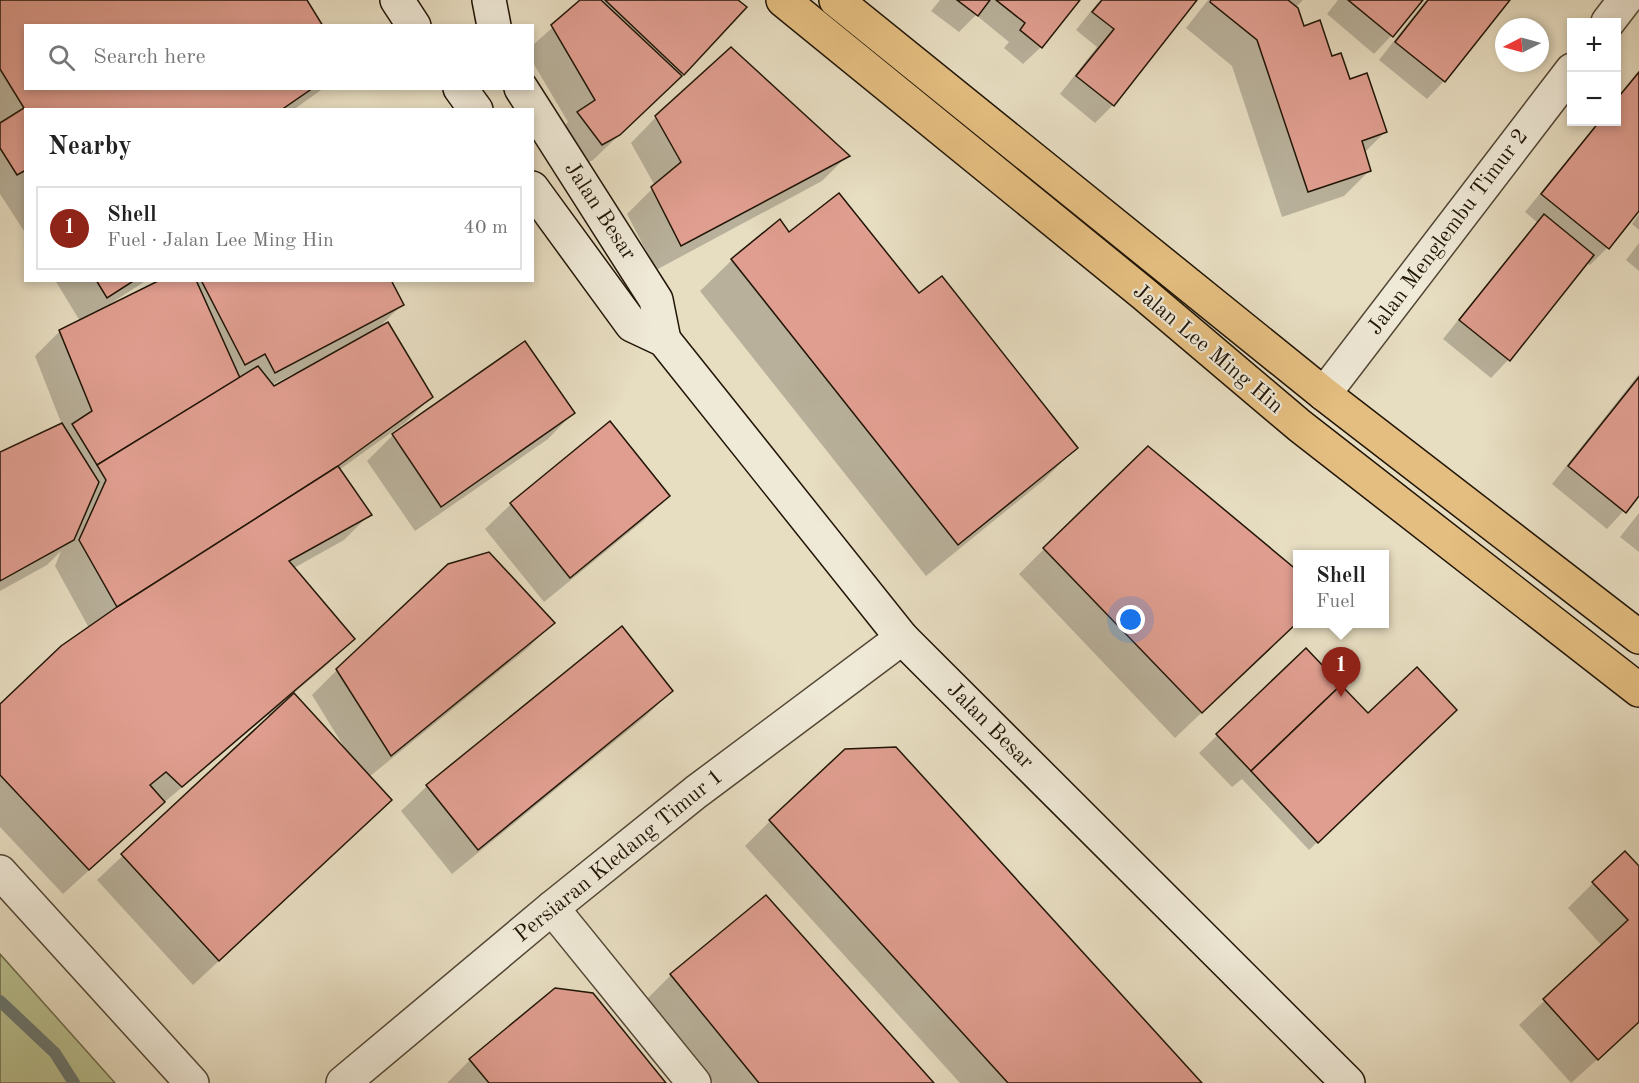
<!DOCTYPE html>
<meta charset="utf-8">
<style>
body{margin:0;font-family:"Old Standard TT",serif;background:#f2f2f2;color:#222}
.controls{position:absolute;right:18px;top:18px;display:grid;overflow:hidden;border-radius:0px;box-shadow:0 3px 9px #0003}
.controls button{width:54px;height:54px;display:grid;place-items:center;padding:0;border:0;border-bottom:2px solid #e0e0e0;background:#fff;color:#222;font:30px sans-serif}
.compass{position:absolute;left:1495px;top:18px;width:54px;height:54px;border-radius:50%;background:#fff;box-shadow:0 3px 9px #0003;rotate:264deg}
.you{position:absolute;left:1131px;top:620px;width:21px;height:21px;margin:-15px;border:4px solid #fff;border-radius:50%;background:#1a73e8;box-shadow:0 0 0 9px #1a73e833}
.badge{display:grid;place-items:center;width:39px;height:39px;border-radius:50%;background:#8f2418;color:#fff;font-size:20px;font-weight:700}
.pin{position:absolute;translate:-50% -50px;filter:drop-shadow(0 2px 3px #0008)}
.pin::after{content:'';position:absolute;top:32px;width:21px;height:18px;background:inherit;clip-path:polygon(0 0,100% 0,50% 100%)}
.popup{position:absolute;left:1293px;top:550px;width:96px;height:78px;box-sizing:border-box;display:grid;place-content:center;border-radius:0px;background:#fff;filter:drop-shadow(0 2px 4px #0005);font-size:20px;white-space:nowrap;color:#767676}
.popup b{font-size:22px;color:#222}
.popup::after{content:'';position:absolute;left:50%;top:100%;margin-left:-12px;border:12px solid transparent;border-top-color:#fff}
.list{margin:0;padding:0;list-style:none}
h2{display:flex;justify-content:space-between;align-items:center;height:78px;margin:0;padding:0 24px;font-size:26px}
h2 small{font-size:20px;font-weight:400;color:#767676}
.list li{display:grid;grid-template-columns:39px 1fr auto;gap:18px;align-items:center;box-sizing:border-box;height:84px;margin:0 12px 12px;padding:0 12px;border:2px solid #e0e0e0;border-radius:0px}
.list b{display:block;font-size:22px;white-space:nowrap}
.list p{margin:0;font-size:20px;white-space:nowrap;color:#767676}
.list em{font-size:20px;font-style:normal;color:#767676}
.icon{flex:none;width:33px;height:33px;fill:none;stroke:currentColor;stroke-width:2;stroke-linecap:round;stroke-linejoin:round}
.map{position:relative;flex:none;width:1639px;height:1083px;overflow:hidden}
.search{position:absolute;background:#fff;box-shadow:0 3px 9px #0003;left:24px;top:24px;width:510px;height:66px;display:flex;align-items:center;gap:15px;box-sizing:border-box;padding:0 21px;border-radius:0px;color:#767676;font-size:22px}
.panel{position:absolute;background:#fff;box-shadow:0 3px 9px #0003;left:24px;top:108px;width:510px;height:174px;border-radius:0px}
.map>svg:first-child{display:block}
.green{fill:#b9c090;stroke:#6d6a4b;stroke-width:1.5}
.shadow{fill:#0003;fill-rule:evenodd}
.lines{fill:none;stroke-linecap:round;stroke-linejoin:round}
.stream{stroke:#6a7873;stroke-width:12}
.building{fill:#e09e90;stroke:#211506;stroke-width:1.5}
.minor-casing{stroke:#524735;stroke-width:36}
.secondary-casing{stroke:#211506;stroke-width:36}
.primary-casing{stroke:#211506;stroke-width:36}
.minor{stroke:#efe9d7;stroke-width:33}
.secondary{stroke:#efe9d7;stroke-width:33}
.primary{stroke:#e4be80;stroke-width:33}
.labels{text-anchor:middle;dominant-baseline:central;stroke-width:4.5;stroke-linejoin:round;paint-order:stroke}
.street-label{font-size:22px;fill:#211506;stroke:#efe9d7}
</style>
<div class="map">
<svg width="1639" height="1083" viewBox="0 0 1639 1083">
<rect width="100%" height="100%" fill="#e7ddc1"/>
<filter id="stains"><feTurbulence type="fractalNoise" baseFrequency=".00333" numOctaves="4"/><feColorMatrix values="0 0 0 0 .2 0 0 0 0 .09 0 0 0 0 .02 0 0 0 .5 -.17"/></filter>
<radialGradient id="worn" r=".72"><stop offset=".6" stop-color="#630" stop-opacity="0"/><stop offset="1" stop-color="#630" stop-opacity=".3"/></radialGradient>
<polygon class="green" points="0,954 115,1083 0,1083"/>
<g class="shadow">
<polygon points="0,0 305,0 26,26 26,88 324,88 293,110 26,110 26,234 0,194"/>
<polygon points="583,0 736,0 745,7 657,99 593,160 576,169 552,138 568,122 532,61 532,46"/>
<polygon points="940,0 1078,0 1041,47 1023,64 1004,48 1009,42 976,15 959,32 931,11"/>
<polygon points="1100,0 1195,0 1113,105 1095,123 1060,94 1097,47 1076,30"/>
<polygon points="1208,0 1303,0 1295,8 1303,28 1332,58 1385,132 1364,153 1369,171 1344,196 1282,217 1232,66 1186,28"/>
<polygon points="1338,0 1421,0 1391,36 1374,54 1327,14"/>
<polygon points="1426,0 1508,0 1444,81 1427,99 1379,60"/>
<polygon points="1639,71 1639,208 1607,248 1590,265 1586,262 1508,360 1491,378 1443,339 1527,234 1538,223 1525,212 1598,122 1616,122 1616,98"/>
<polygon points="656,117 847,156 822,181 656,270 627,214 655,186 631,143"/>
<polygon points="1639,214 1639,230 1632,224"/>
<polygon points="789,234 919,295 1076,448 1044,480 926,576 700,291 732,260"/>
<polygon points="1639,243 1639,271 1626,260"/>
<path d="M 55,280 L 147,280 L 110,304 L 111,306 L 163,280 L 389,280 L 402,305 L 379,327 L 431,397 L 406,422 L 339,470 L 370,514 L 344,540 L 294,568 L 353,639 L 328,664 L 293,694 L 343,748 L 344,747 L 312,695 L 337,670 L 553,623 L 528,648 L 369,777 L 365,825 L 193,985 L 97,880 L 270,717 L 268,715 L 155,810 L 63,894 L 0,827 L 0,706 L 89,628 L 55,566 L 61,551 L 47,565 L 0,591 L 0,453 L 62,425 L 35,356 L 60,331 L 80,321 ZM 295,373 L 297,375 L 274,388 L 272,385 Z"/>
<polygon points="524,343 573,413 548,439 415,531 367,461 393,435"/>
<polygon points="1639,374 1639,494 1607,529 1552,484"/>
<polygon points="610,423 668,496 643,521 544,602 485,529 511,504"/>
<polygon points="1639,513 1639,552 1620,537"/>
<polygon points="1044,549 1298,621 1175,738 1019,574"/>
<polygon points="621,628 671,691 646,716 452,874 401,811 427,786"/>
<polygon points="1306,650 1368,715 1455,710 1309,850 1242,779 1232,787 1199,753"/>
<polygon points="770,821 1200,1083 960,1083 745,846"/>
<polygon points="1639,868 1639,1022 1571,1083 1519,1025 1602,946 1568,908 1593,883"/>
<polygon points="671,975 932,1083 713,1083 646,1000"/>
<polygon points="470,1060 664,1083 447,1083"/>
</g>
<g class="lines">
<polyline class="stream" points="0,1001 55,1053 74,1083"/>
</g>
<g class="building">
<polygon points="0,0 307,0 323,26 26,26 26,88 313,88 281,110 26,110 26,170 17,175 0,148 0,123 24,108 0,69"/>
<polygon points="580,0 601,0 682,76 620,135 602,145 577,112 595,100 551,25"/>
<polygon points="605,0 738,0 747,7 684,75"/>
<polygon points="957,0 990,0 978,16"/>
<polygon points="996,0 1080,0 1042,48 1020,30 1025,23"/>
<polygon points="1102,0 1197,0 1114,106 1076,76 1114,29 1092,12"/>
<polygon points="1211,0 1288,0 1298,8 1304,26 1320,20 1332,56 1341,53 1350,79 1367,73 1387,132 1362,141 1371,171 1308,192 1257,40 1210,2"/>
<polygon points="1348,0 1423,0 1393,37"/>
<polygon points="1428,0 1510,0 1445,82 1395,42"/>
<polygon points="731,47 850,156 681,246 651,187 681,162 655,116"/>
<polygon points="1639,72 1639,211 1609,249 1541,194 1599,122 1616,122 1616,100"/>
<polygon points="839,193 919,293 942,276 1078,448 958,545 731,259 780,219 789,232"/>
<polygon points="1544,214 1594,255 1510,361 1459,320"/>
<polygon points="96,280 135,280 107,298"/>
<polygon points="160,280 196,280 240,378 97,465 72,424 92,411 59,330"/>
<polygon points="201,280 391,280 404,305 275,373 265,354 245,365"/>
<polygon points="388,322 433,397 338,466 117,607 79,540 106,480 97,465 258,366 274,386"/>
<polygon points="525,341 575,413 441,507 392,434"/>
<polygon points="1639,377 1639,496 1626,513 1568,466"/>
<polygon points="610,421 670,496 570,578 510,503"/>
<polygon points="62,423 99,482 74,540 0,581 0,452"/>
<polygon points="1148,446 1298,571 1298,622 1202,713 1043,548"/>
<polygon points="338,466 372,515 289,561 355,639 182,787 166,772 150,785 165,802 89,870 0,775 0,704 61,646 117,607"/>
<polygon points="489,552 555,623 391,756 336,669 448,564"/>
<polygon points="622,626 673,691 478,850 426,785"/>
<polygon points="1306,648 1341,685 1251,771 1216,734"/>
<polygon points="1417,667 1457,710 1318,843 1251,771 1341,685 1368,713"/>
<polygon points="294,693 392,800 219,961 121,854"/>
<polygon points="896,747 1202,1083 1008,1083 769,820 845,749"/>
<polygon points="1625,851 1639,866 1639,1022 1598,1060 1543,999 1628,920 1592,882"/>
<polygon points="766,895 934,1083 759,1083 670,974"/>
<polygon points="555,988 593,993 666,1083 489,1083 469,1059"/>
</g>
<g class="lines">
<defs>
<g id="minor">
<polyline points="1608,22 1625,0"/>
<polyline points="1324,394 1572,70"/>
<polyline points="0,872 192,1083"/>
<polyline points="552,908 694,1083"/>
<polyline points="343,1083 552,908 696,792 902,638"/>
</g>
<g id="secondary">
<polyline points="397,0 414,26"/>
<polyline points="489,0 494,26"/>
<polyline points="460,88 476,110"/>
<polyline points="521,88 656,300 664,340"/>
<polyline points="532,188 632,325 664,340 902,638 1348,1083"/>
</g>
<g id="primary">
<polyline points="783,0 1144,294 1300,426 1639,690"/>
<polyline points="836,0 1324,394 1639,637"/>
</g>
</defs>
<use href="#minor" class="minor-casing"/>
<use href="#secondary" class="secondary-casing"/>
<use href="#primary" class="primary-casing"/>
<use href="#minor" class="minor"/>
<use href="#secondary" class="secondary"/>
<use href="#primary" class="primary"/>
</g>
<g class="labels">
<g class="street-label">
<text transform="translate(600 211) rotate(57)">Jalan Besar</text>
<text transform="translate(1448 232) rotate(-53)">Jalan Menglembu Timur 2</text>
<text transform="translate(1208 349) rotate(40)">Jalan Lee Ming Hin</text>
<text transform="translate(990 726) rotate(45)">Jalan Besar</text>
<text transform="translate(619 856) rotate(-39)">Persiaran Kledang Timur 1</text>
</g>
</g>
<rect width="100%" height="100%" filter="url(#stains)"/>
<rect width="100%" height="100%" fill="url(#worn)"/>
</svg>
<div class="controls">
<button>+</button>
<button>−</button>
</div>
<svg class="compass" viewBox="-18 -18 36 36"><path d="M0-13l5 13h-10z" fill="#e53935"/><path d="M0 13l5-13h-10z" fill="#767676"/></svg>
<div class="you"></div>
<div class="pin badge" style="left:1341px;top:697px">1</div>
<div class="popup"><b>Shell</b>Fuel</div>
<div class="search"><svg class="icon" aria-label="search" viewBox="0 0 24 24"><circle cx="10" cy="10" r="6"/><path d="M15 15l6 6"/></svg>Search here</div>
<section class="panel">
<h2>Nearby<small></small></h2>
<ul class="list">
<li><span class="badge">1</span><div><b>Shell</b><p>Fuel · Jalan Lee Ming Hin</p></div><em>40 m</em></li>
</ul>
</section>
</div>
